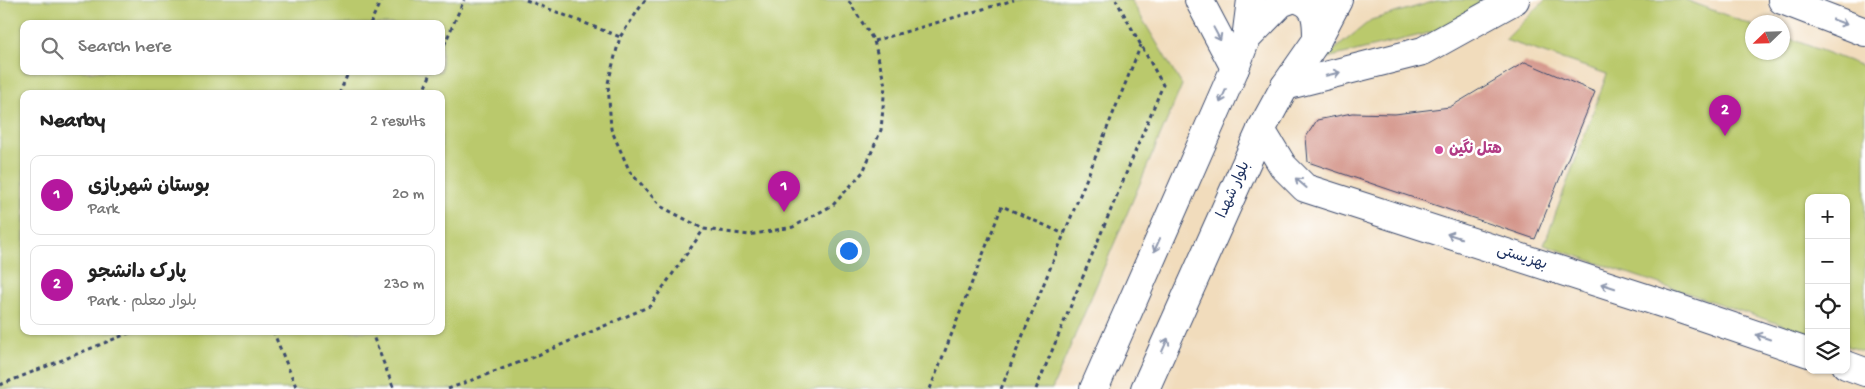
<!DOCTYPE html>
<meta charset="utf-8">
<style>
body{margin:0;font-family:"Gochi Hand","Playpen Sans Arabic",sans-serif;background:#f6f6f6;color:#222}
.controls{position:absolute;right:15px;bottom:15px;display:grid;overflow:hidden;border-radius:10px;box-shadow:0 1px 4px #0004}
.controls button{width:45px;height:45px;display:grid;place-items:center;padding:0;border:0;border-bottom:1px solid #e0e0e0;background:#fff;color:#222;font:25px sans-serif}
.compass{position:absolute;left:1745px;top:15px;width:45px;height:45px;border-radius:50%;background:#fff;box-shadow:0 1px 4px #0004;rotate:247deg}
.you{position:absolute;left:848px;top:250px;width:18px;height:18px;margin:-12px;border:4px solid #fff;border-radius:50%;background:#1a73e8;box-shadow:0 0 0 8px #1a73e833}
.badge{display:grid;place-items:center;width:32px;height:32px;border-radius:50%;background:#b5179e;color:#fff;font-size:16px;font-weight:700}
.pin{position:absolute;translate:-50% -41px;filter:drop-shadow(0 1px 2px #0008)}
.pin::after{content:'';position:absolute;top:26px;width:18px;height:15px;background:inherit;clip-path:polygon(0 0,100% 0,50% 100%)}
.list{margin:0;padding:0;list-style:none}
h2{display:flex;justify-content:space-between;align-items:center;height:65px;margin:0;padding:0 20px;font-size:21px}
h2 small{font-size:16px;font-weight:400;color:#767676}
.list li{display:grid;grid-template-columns:32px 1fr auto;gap:15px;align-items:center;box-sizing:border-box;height:80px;margin:0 10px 10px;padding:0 10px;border:1px solid #e0e0e0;border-radius:10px}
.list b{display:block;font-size:19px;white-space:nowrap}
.list p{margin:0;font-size:16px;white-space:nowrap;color:#767676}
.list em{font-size:16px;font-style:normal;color:#767676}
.icon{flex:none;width:28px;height:28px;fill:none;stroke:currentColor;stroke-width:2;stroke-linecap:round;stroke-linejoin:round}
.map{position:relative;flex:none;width:1865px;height:389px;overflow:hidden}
.search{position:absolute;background:#fff;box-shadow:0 1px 4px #0004;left:20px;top:20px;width:425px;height:55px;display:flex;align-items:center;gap:12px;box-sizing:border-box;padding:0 18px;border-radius:10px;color:#767676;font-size:19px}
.panel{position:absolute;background:#fff;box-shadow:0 1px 4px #0004;left:20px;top:90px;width:425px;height:245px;border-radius:10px}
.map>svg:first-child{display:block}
.green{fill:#bac96c;stroke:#6a7c65;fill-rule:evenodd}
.building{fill:#d4968b}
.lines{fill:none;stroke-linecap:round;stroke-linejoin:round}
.tertiary-casing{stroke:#3b496c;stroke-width:30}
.secondary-casing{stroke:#3b496c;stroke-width:30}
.primary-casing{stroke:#3b496c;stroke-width:30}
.path{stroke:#3b496c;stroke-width:3;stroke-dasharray:4 4;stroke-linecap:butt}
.tertiary{stroke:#fff;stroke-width:28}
.secondary{stroke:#fff;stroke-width:28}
.primary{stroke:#fff;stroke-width:28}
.oneway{stroke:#8d97ae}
.hotel-dot{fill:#d1479c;stroke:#fff;stroke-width:2}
.labels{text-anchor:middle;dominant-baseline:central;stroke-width:5;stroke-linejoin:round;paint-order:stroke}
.hotel-label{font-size:15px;font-weight:bold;fill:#b23c85;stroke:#fff;text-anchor:start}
.street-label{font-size:15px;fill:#1b2f5e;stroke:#fff}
</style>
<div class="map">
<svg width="1865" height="389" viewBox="0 0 1865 389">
<rect width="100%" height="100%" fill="#fff"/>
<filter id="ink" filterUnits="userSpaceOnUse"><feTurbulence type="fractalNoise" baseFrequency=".02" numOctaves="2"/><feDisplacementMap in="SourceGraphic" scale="10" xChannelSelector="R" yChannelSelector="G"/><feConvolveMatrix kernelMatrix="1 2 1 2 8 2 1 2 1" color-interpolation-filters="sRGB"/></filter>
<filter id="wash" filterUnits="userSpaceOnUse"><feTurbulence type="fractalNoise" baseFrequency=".0096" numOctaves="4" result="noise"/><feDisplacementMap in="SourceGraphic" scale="20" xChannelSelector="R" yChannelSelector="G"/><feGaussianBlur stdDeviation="1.12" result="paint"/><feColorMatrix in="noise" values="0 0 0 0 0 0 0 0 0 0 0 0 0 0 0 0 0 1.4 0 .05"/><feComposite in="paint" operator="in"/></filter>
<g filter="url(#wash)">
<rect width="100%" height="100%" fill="#f1dcbc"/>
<g class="green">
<path d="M 0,0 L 1131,0 L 1182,85 L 1052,389 L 0,389 ZM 24,24 L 441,24 L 441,71 L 24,71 ZM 24,94 L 441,94 L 441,331 L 24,331 Z"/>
<polygon points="1439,0 1490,0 1441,30 1323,59 1371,20"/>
<polygon points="1545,0 1686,0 1752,25 1752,52 1782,52 1783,36 1865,67 1865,352 1846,346 1846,198 1809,198 1809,334 1544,245 1607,74 1505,40"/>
</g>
<g id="blocks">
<polygon class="building" points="1525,62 1595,92 1535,239 1308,162 1306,137 1317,120 1352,113 1395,114 1450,107"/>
</g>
</g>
<g filter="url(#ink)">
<use href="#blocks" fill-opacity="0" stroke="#3b496c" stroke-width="1"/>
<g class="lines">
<defs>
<g id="tertiary">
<polyline points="1261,130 1283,166 1305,188 1680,309 1809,353"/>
<polyline points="1846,365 1865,372"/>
</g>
<g id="secondary">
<polyline points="1199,0 1235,68"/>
<path d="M 1300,0 C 1318,6 1317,24 1317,40"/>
<polyline points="1246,39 1281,3 1289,0"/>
<polyline points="1285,86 1423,51 1515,0"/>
<polyline points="1094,389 1235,68 1246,39 1251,0"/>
<polyline points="1145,389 1261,130 1285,86 1317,40 1338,0"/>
</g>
<polyline id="primary" points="1782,0 1865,32"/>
</defs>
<use href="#tertiary" class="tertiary-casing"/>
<use href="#secondary" class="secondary-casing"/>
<use href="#primary" class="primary-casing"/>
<g class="path">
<polyline points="526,0 620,37"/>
<polyline points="645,0 620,37 608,83 611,129 630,172 662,207 704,229 749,235 793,227 833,205 863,172 881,130 885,85 874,41 850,3 846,0"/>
<polyline points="370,24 381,0"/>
<polyline points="874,41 1014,0"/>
<polyline points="441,52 464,0"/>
<polyline points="339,94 349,71"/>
<polyline points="422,94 432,71"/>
<polyline points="273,331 297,389"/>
<polyline points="371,331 394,389"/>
<polyline points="0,385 134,331"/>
<polyline points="448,389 531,358 650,306 704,229"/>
<polyline points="930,389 1002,206 1064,234"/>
<polyline points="1001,389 1141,45"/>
<polyline points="1036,389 1163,85 1116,0"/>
</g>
<use href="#tertiary" class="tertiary"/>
<use href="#secondary" class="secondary"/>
<use href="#primary" class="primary"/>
</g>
<defs><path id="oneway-shaft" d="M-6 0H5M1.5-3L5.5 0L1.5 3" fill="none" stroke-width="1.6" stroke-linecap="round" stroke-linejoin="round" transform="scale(1.25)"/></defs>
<g class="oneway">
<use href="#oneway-shaft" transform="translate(1840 22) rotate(21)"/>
<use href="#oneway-shaft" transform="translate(1217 34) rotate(62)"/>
<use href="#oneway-shaft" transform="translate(1333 74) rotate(-14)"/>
<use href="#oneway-shaft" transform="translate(1223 96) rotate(114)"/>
<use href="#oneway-shaft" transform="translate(1301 183) rotate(-139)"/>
<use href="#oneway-shaft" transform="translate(1454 236) rotate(-162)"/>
<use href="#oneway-shaft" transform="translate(1157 245) rotate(114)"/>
<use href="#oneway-shaft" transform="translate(1608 286) rotate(-162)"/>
<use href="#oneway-shaft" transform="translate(1763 337) rotate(-161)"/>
<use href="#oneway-shaft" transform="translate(1165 345) rotate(-66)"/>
</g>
</g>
<circle class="hotel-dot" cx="1439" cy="150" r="5"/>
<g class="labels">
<g class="hotel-label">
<text x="1449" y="150">هتل نگین</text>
</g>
<g class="street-label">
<text transform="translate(1234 190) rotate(-66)">بلوار شهدا</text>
<text transform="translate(1522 258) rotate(18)">بهزیستی</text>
</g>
</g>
</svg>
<div class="controls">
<button>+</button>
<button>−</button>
<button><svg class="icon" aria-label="locate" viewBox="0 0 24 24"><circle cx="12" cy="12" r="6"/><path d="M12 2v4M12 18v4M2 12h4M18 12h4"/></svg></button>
<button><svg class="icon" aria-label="layers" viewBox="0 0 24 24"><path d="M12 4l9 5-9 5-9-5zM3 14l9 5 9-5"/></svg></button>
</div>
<svg class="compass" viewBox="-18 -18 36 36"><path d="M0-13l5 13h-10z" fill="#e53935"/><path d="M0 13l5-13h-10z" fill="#767676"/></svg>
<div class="you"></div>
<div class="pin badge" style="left:784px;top:212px">1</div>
<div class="pin badge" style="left:1725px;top:136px">2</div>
<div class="search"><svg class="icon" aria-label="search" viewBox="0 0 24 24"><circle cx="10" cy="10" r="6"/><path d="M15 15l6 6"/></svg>Search here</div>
<section class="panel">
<h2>Nearby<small>2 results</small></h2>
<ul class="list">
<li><span class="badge">1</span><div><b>بوستان شهربازی</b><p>Park</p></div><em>20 m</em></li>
<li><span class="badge">2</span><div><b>پارک دانشجو</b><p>Park · بلوار معلم</p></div><em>230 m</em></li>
</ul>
</section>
</div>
